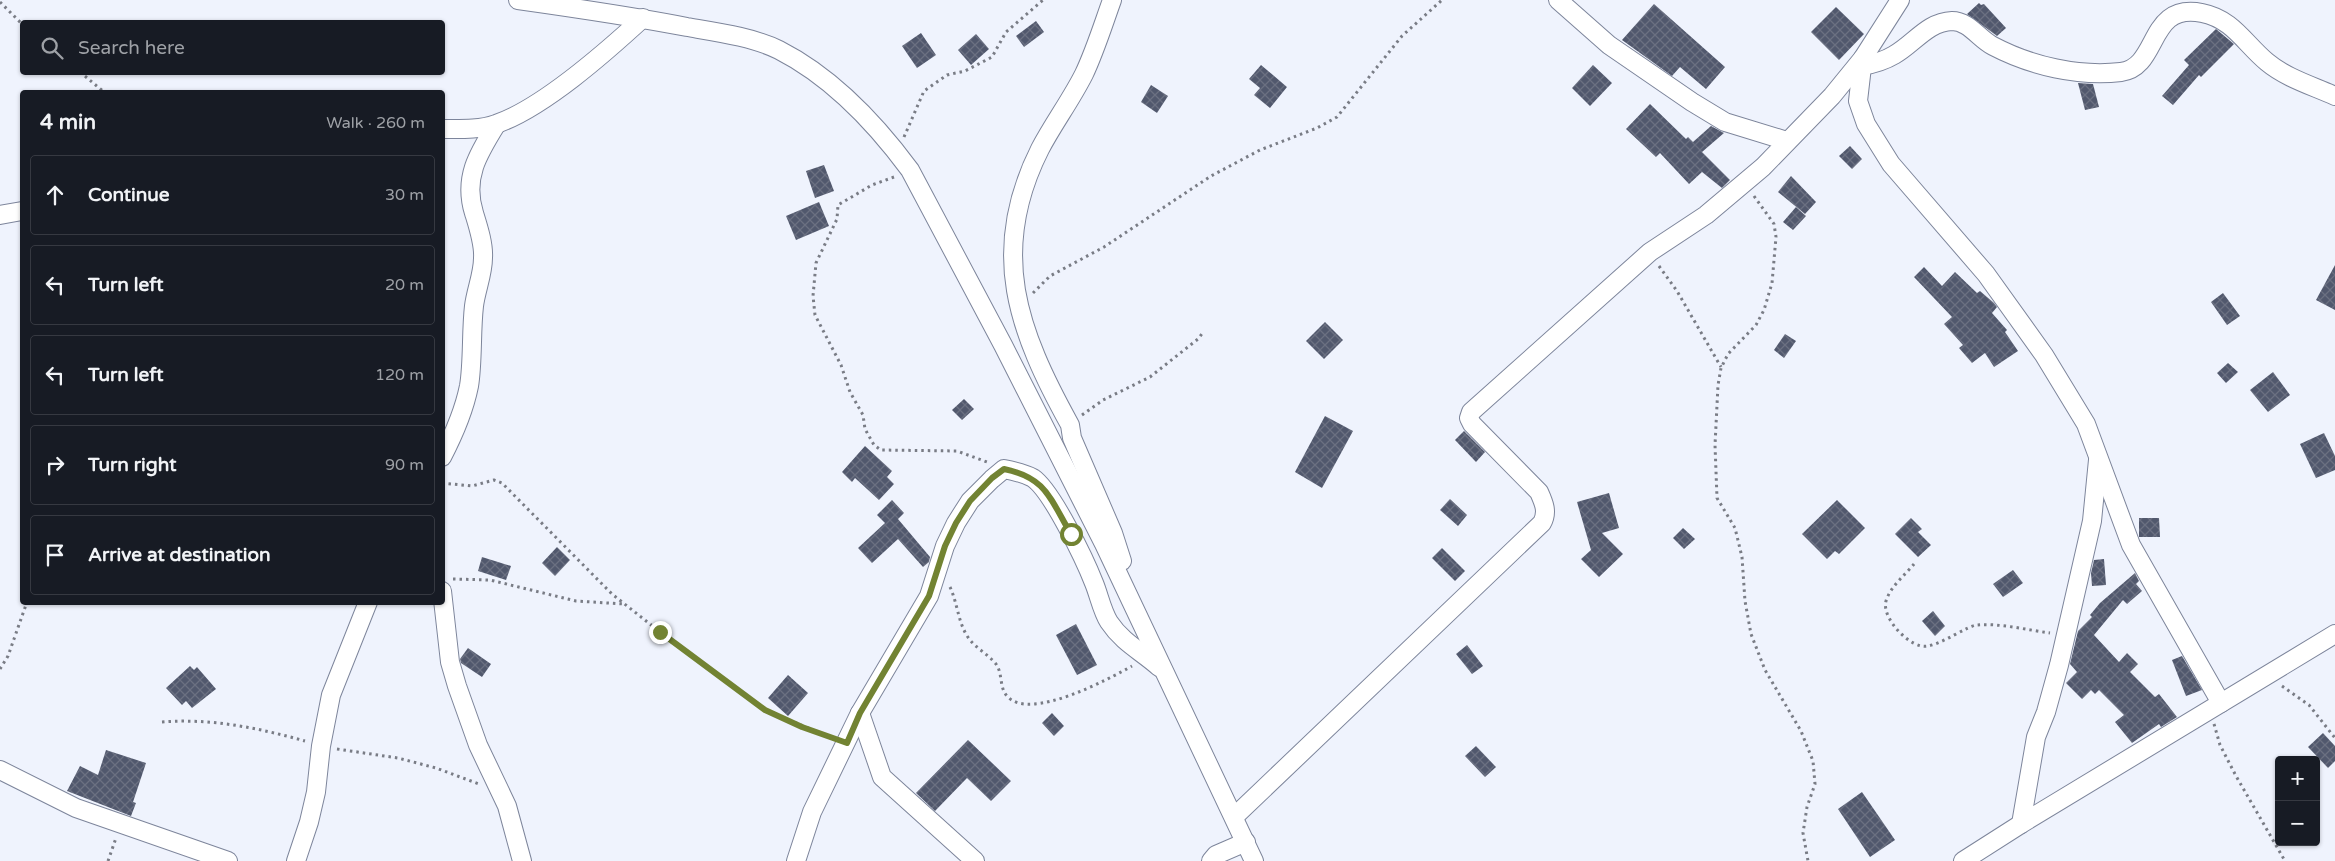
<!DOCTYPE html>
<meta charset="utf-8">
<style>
body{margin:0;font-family:"Varela Round",sans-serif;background:#242831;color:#f1f3f6}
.controls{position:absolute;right:15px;bottom:15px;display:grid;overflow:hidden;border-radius:5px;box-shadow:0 1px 4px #0004}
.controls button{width:45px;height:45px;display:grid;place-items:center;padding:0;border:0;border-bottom:1px solid #363941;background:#171b24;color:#f1f3f6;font:25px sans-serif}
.stop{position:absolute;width:15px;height:15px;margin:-11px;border:4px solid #728332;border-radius:50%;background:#fff}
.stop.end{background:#728332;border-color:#fff;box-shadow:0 1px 5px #0008}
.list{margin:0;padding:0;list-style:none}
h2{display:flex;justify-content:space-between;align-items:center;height:65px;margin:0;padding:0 20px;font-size:21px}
h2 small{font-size:16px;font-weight:400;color:#9ea1a6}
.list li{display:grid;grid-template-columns:32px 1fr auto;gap:15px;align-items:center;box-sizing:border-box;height:80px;margin:0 10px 10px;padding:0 10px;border:1px solid #363941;border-radius:5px}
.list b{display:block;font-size:19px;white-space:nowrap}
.list em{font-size:16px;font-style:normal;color:#9ea1a6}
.icon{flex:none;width:28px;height:28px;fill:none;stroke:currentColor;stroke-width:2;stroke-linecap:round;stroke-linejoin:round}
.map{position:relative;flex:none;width:2335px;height:861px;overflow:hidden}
.search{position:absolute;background:#171b24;box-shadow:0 1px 4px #0004;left:20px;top:20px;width:425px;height:55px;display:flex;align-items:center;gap:12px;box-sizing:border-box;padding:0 18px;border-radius:5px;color:#9ea1a6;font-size:19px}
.panel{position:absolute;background:#171b24;box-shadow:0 1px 4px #0004;left:20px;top:90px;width:425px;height:515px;border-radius:5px}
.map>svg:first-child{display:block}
.building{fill:url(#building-cross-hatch)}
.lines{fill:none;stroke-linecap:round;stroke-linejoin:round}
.minor-casing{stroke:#7d859b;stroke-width:20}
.path{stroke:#797c85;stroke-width:3;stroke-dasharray:2.5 4;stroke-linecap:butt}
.minor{stroke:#fff;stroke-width:18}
.route{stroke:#728332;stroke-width:6}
</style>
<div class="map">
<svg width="2335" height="861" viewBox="0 0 2335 861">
<defs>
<pattern id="building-cross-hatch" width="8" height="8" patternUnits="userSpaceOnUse" patternTransform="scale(1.25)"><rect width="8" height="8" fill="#51586d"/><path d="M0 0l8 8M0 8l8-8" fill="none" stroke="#6b7081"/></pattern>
</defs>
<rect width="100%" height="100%" fill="#eff3fd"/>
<g class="building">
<polygon points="1979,3 1981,5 1984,4 2006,28 1997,36 1967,14"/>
<polygon points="1654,4 1725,67 1706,89 1680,67 1672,76 1622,40"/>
<polygon points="1836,7 1864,34 1839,60 1811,32"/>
<polygon points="1036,21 1044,32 1024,47 1016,36"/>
<polygon points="2216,29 2234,44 2201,77 2199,75 2173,105 2162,96 2189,65 2184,60"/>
<polygon points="921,33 936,55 917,68 902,46"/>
<polygon points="976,34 989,49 971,65 958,50"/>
<polygon points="1261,65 1287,87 1270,108 1254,95 1260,88 1249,79"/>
<polygon points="1593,65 1612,83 1590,106 1572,88"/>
<polygon points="2078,83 2093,84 2099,107 2085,110"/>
<polygon points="1151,85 1168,96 1157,113 1141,102"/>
<polygon points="1650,104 1686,139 1688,137 1693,142 1711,126 1724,133 1702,152 1730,180 1722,188 1702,172 1689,184 1660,153 1656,157 1626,129"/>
<polygon points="1850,146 1862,159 1852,169 1839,156"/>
<polygon points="824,165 834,191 815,198 806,171"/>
<polygon points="1791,176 1816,202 1805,214 1778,192"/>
<polygon points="819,202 829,226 796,240 786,216"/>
<polygon points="1796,207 1806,216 1793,230 1783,222"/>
<polygon points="2335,265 2335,310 2316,300"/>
<polygon points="1924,267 1942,286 1955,272 1977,293 1980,291 1994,303 1997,307 1992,313 2007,330 2005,332 2018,351 1994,367 1985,353 1972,363 1959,348 1963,345 1944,324 1952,317 1914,277"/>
<polygon points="2223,293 2240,316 2227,325 2211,302"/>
<polygon points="1325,322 1343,340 1324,359 1306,341"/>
<polygon points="1785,334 1796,341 1784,358 1774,350"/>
<polygon points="2228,363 2238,372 2226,383 2217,373"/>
<polygon points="2273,372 2290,395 2268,412 2250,390"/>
<polygon points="964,399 974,409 962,420 952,410"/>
<polygon points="1325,416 1353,431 1322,488 1295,472"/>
<polygon points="1464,431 1485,452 1476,462 1455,440"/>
<polygon points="2324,433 2335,456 2335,470 2316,478 2300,444"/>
<polygon points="865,446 892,471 887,477 894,484 879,500 855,478 852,482 842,472"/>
<polygon points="1609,493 1619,528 1602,533 1623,554 1599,577 1581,559 1591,550 1577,502"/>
<polygon points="1450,499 1467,515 1458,526 1440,510"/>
<polygon points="892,500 904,513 898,519 930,557 929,562 923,567 898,539 872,563 858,548 885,523 877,515"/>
<polygon points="1837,500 1865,528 1839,554 1835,551 1827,559 1802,534"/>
<polygon points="1911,518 1922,529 1918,532 1931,545 1918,557 1895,534"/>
<polygon points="2139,518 2159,518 2160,537 2139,537"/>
<polygon points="1683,528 1695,539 1684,549 1673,538"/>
<polygon points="557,547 570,560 555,576 542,563"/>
<polygon points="1442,548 1465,571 1455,581 1432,558"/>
<polygon points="482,557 511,566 506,580 478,571"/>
<polygon points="2104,559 2106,585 2092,586 2091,573 2094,560"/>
<polygon points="2013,570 2023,583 2003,597 1993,584"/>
<polygon points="2135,573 2139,581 2136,584 2142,591 2127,604 2123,600 2094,635 2119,662 2127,653 2138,664 2130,672 2155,697 2159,694 2177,717 2161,727 2159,724 2132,743 2115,722 2124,715 2099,690 2095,694 2091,690 2082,699 2066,683 2077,672 2070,664 2078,631 2092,617 2090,615 2100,603"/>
<polygon points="1933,611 1945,626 1935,636 1922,621"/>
<polygon points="1076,624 1097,665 1077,675 1056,635"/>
<polygon points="1467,645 1483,666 1472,674 1456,654"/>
<polygon points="468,648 491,664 482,677 461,663 460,659"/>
<polygon points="2182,656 2202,690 2186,696 2172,660"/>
<polygon points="190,666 194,670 197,667 216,689 192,708 186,701 182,705 166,688"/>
<polygon points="788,675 808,693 788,716 768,698"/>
<polygon points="1052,713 1064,726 1054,736 1042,723"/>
<polygon points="2323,733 2335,746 2335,761 2328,768 2308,747"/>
<polygon points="968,740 1011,781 991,801 967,778 935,811 916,793"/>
<polygon points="1476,746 1496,767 1485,777 1465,756"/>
<polygon points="106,750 146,763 133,802 136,803 131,816 67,791 80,766 98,775"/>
<polygon points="1862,792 1895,840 1870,857 1838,809"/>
</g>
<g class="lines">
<defs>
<g id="minor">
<path d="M 518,0 C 575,8 631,16 687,27 C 716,32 753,37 779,50 C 832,77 876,124 910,170 L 1003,345 L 1104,544 L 1254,861"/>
<path d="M 1112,0 C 1103,25 1095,51 1084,74 C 1071,100 1053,124 1040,149 C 988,252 1018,331 1070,425 L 1072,438 L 1113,533 L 1122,561"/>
<polyline points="1558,0 1609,45 1692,102 1725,122 1787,141"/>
<polyline points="1900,0 1863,58 1858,101 1866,124 1891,164 1986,274 2044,355 2086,424 2131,545 2221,703"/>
<path d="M 1862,66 C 1873,64 1884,61 1894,55 C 1914,44 1927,22 1952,21 C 1969,21 1979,39 1993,46 C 2031,66 2079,77 2121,72 C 2160,67 2147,2 2202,13 C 2233,19 2245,44 2267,62 C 2286,78 2313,86 2335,96"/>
<path d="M 442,129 C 459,129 480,130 496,124 C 543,108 606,52 643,18"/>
<polyline points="0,215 22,211"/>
<path d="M 442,457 C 454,434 464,411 469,386 C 473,362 471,332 474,306 C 476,290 483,274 483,258 C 484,244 478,226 474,213 C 463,178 478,154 496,125"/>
<polyline points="442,591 450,662 457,686 478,745 507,806 522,861"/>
<polyline points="860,713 882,777 975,861"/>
<polyline points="0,770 76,808 228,861"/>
<path d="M 1234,817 L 1542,523 C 1548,512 1544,503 1539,492 L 1472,424 L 1469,418 L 1471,412 L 1650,252 L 1706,215 L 1763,167 L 1832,96 L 1863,58"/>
<polyline points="2021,824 2036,737 2046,712 2059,665 2092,521 2098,460"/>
<polyline points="296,861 309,822 316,792 321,746 331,695 368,602"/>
<path d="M 796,861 L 812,812 L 860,713 L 929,596 L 945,546 L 956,523 L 970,501 L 992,479 L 1004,469 C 1014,471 1024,473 1033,478 C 1052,491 1085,560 1094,583 C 1099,595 1102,611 1109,622 C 1123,643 1141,651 1159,667"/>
<polyline points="1211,861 1216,855 1246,842"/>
<polyline points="1963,861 2021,824 2335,634"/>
</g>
</defs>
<use href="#minor" class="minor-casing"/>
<g class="path">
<polyline points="0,2 22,24"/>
<polyline points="80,72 104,92"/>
<polyline points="904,137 924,91 947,75 965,71 992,57 1006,32 1043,0"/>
<polyline points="894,177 872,185 838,205 837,219 816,263 813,296 815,315 841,365 850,392 863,415 865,429 874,445 881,450 957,451 987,462"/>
<polyline points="1754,196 1774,224 1776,237 1772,283 1764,310 1756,325 1728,354 1721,368 1718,385 1715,445 1717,498 1735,528 1742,557 1745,601 1751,634 1765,670 1801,731 1813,761 1815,784 1807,807 1803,833 1808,861"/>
<polyline points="1659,266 1677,291 1721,367"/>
<polyline points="1033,293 1050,276 1104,247 1211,176 1260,150 1317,128 1337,117 1402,36 1442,0"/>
<polyline points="1082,415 1103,400 1150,377 1198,339 1204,331"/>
<polyline points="442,483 472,486 494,480 502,483 612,594 660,632 765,710 830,737"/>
<path d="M 1914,564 C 1905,575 1890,587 1886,601 C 1881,618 1911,650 1928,646 C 1944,643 1967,626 1977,625 C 2000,623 2027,630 2050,633"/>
<polyline points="453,579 490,580 576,601 624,604"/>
<path d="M 950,587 C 957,602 958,620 966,634 C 973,647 987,653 996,664 C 1003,674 999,687 1007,696 C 1029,722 1109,679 1132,666"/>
<polyline points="0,669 8,656 27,602"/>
<polyline points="2282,686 2309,705 2335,738"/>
<path d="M 162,722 C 210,718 259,728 305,741"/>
<polyline points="2214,724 2220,745 2236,776 2285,861"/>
<polyline points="337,749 398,758 436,768 479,784"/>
<polyline points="108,861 116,838"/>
</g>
<use href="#minor" class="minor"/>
</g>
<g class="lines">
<path class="route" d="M 660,632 L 765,710 L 802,727 L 847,743 L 860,713 L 929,596 L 945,546 L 956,523 L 970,501 L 992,478 L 1004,469 C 1047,478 1050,499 1071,534"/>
</g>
</svg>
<div class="controls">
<button>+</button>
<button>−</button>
</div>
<div class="stop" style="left:1071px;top:534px"></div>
<div class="stop end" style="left:660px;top:632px"></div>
<div class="search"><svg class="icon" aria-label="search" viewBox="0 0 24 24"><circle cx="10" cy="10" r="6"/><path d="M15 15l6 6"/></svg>Search here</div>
<section class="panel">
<h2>4 min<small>Walk · 260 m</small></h2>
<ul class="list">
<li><svg class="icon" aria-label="ahead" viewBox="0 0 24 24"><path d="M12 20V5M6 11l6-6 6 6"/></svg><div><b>Continue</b></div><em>30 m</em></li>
<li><svg class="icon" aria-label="left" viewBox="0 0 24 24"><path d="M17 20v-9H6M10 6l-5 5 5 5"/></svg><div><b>Turn left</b></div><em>20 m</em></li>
<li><svg class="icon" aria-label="left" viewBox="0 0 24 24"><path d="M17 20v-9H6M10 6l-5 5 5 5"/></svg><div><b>Turn left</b></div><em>120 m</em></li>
<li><svg class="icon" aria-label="right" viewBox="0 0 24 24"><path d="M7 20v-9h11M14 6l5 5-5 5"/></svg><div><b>Turn right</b></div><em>90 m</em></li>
<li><svg class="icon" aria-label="arrive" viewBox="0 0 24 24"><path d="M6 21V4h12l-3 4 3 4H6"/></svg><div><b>Arrive at destination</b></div></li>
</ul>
</section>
</div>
